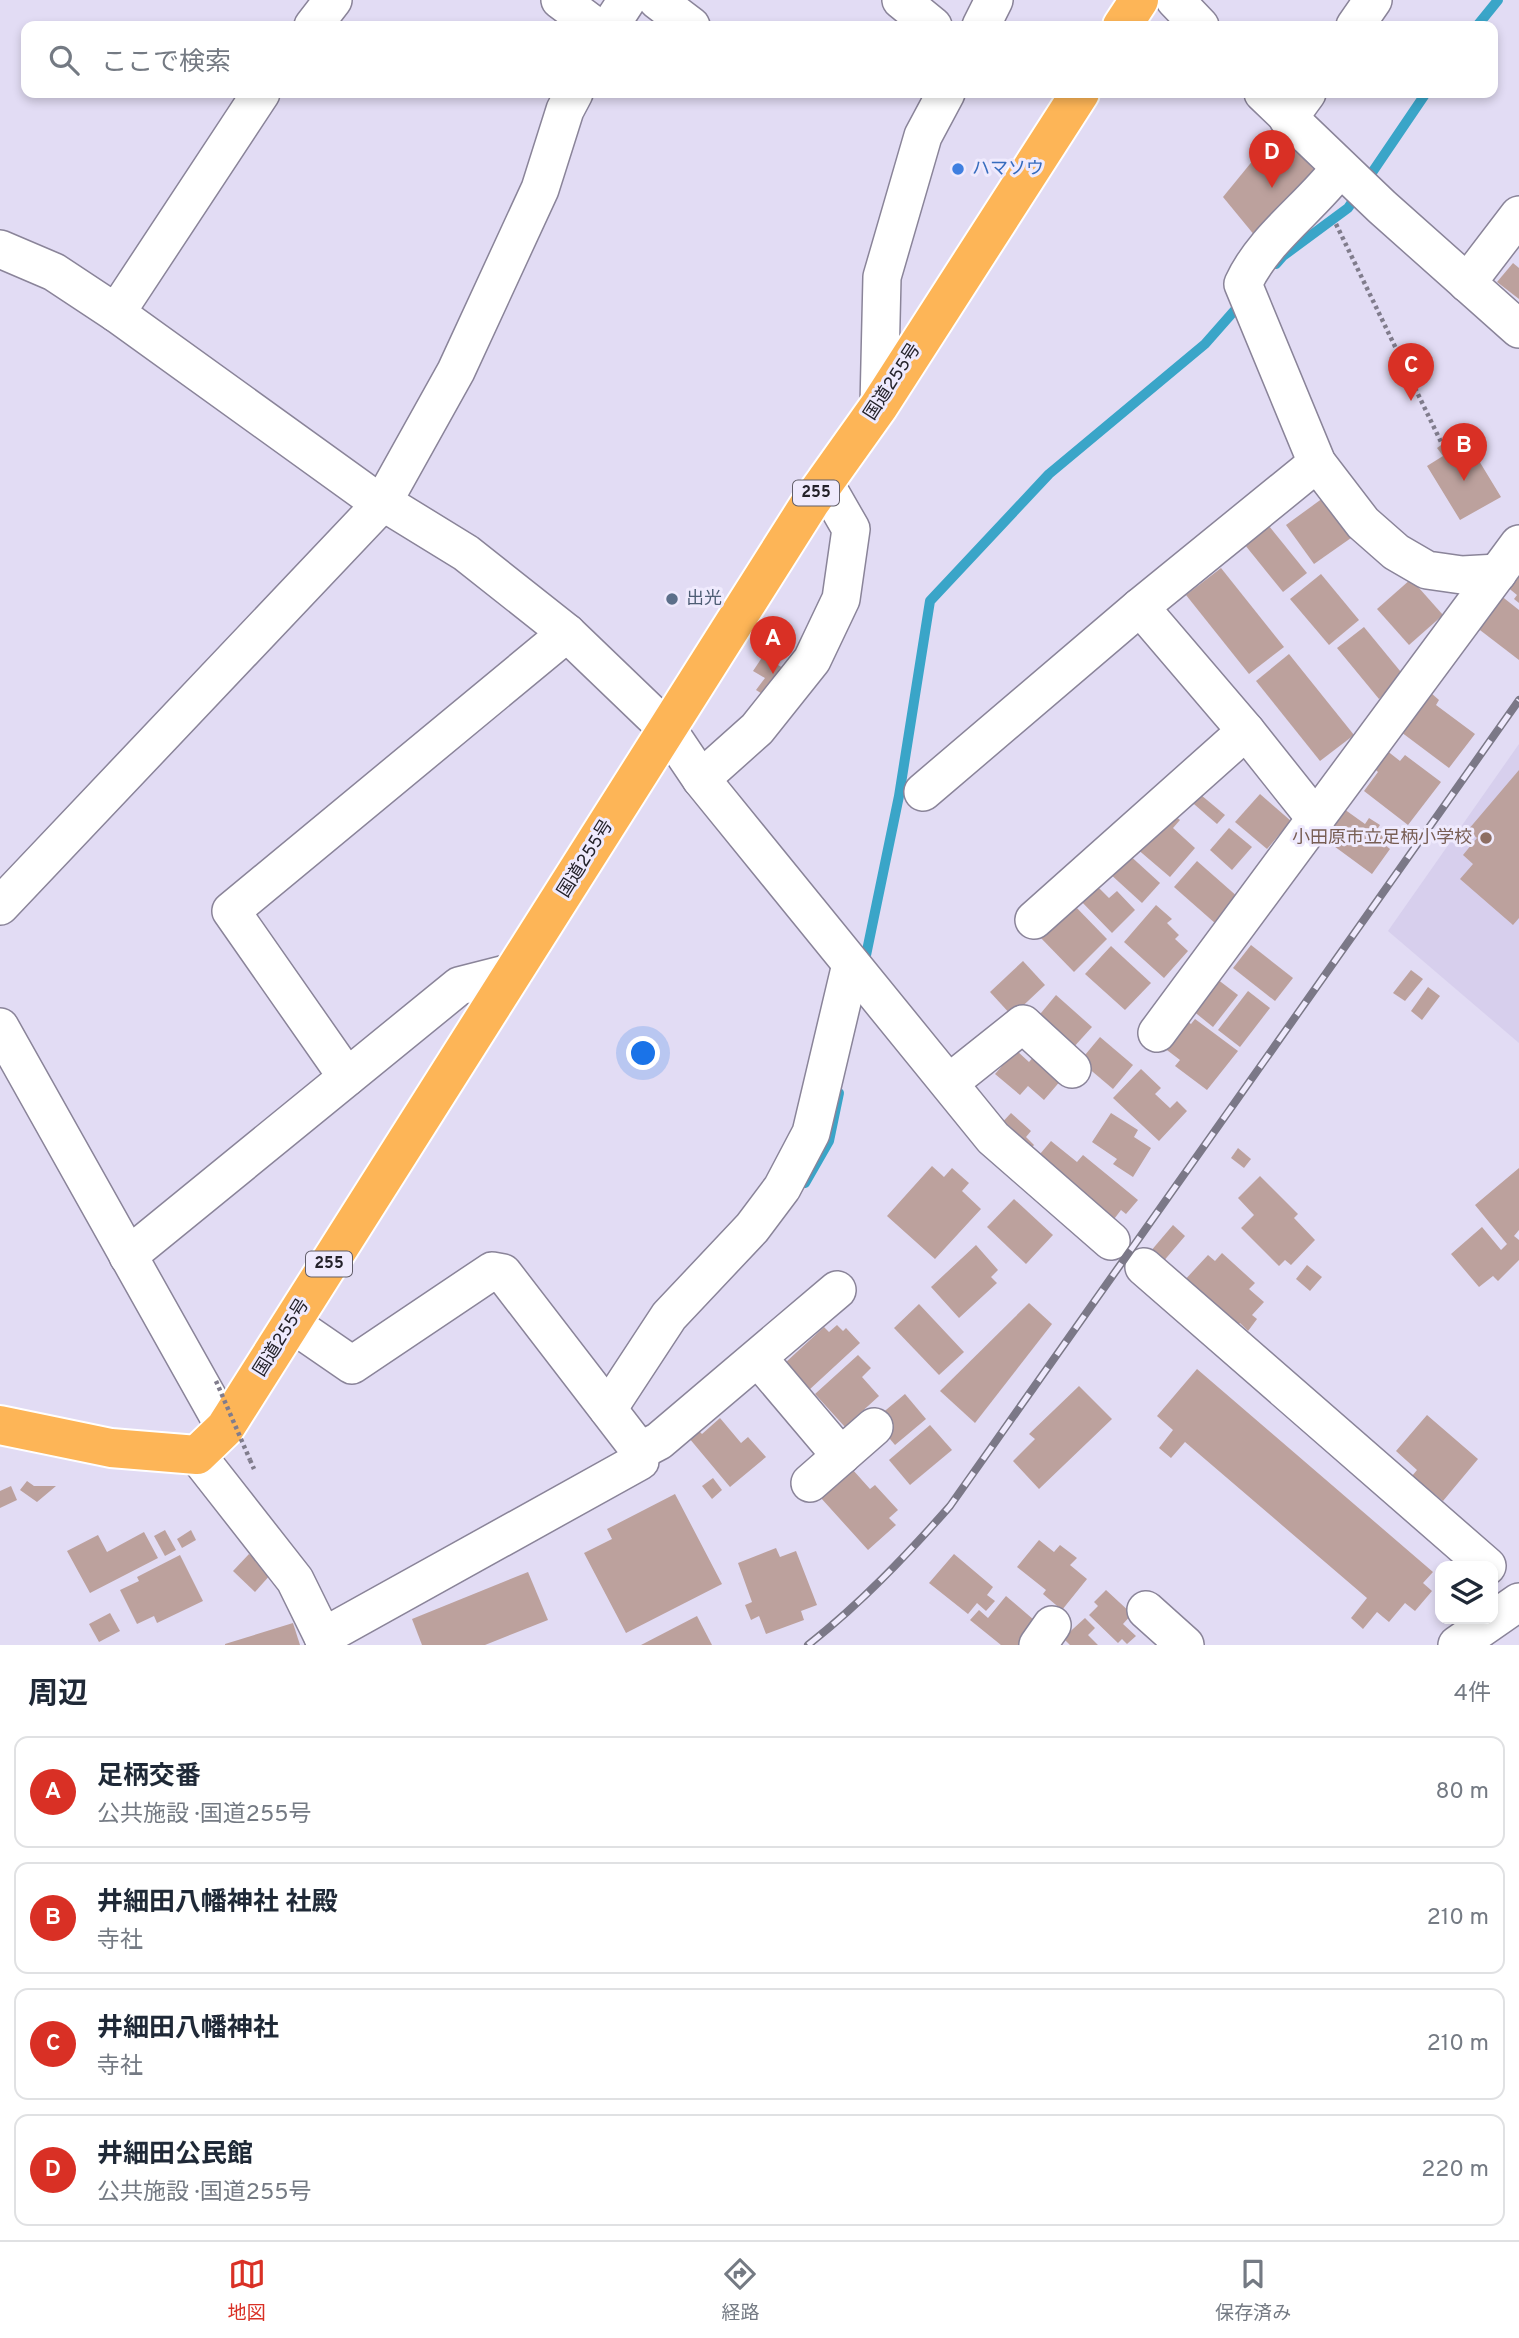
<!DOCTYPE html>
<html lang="ja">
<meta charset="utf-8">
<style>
body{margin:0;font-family:Overpass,"Noto Sans JP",sans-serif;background:#f6f6f7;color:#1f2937}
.controls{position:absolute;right:21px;bottom:21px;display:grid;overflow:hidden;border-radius:14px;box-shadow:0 4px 10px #0003}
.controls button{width:63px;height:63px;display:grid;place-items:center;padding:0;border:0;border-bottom:2px solid #e0e1e3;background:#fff;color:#1f2937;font:35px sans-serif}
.you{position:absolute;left:644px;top:1054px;width:24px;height:24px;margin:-18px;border:5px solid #fff;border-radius:50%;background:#1a73e8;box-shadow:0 0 0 10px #1a73e833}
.badge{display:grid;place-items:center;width:46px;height:46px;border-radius:50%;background:#d93025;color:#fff;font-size:23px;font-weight:700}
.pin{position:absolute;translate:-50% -58px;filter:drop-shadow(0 2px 4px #0008)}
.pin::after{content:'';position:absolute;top:37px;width:24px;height:21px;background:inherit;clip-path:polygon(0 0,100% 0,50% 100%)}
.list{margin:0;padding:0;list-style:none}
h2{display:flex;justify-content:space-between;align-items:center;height:91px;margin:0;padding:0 28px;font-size:30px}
h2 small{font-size:23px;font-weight:400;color:#747a83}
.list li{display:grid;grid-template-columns:46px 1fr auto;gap:21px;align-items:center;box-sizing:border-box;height:112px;margin:0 14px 14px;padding:0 14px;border:2px solid #e0e1e3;border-radius:14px}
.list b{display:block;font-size:26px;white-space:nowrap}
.list p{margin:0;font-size:23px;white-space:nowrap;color:#747a83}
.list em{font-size:23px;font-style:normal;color:#747a83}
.icon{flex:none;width:38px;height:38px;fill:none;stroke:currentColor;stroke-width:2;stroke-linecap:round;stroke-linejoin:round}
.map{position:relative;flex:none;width:1519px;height:1645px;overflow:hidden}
.search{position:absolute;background:#fff;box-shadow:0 4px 10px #0003;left:21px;right:21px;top:21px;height:77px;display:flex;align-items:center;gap:18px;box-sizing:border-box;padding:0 24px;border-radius:14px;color:#747a83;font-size:26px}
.sheet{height:595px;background:#fff}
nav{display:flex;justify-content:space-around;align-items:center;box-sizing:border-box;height:98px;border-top:2px solid #e0e1e3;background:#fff;font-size:19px;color:#747a83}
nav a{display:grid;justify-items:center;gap:4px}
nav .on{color:#d93025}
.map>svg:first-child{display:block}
.built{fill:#d7cfed}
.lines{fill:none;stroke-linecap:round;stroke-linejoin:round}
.stream{stroke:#3aa5c8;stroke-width:10}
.building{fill:#bca19d}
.minor-casing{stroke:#8a8499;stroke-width:40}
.highway-casing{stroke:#fff;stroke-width:42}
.path{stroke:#807c8c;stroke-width:4.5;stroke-dasharray:3.5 3.5;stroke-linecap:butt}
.minor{stroke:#fff;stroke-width:37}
.highway{stroke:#fdb557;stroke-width:38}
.rail-casing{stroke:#7b7887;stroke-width:8}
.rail{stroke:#efeafd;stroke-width:5;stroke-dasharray:16;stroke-linecap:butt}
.path-bridge{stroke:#807c8c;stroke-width:4.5;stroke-dasharray:3.5 3.5;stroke-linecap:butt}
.shop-dot{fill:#3f7fe0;stroke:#efeafd;stroke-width:2.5}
.service-dot{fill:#5c6f8a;stroke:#efeafd;stroke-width:2.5}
.education-dot{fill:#8d6e63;stroke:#efeafd;stroke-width:2.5}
.labels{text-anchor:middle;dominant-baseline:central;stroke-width:6;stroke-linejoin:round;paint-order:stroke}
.shield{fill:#efeafd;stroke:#615e69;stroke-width:2}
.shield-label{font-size:16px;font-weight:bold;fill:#24222a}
.shop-label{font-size:18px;fill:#366cbe;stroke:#efeafd;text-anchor:start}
.street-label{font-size:18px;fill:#24222a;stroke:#efeafd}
.service-label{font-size:18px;fill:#4e5e75;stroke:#efeafd;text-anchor:start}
.education-label{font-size:18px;fill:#785e54;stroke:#efeafd;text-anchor:end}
</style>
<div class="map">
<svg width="1519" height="1645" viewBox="0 0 1519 1645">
<rect width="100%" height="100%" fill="#e2dcf4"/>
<polygon class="built" points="1519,744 1519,1043 1388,931"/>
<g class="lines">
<g class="stream">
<polyline points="1477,26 1498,0"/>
<polyline points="1276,264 1283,256 1348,208 1426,93"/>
<polyline points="864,965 899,796 930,601 1049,474 1205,344 1242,302"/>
<polyline points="805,1183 829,1141 839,1093"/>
</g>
</g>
<g class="building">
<polygon points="1277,131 1324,180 1260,242 1223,197"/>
<polygon points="1513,263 1519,268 1519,299 1497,282"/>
<polygon points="1448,440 1453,448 1467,441 1501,497 1460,520 1427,466 1443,456 1437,448"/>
<polygon points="1323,498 1351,538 1314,564 1286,525"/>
<polygon points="1269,526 1307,573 1283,592 1245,545"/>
<polygon points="1221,568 1284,647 1249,674 1186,595"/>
<polygon points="1519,570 1519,603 1514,599 1517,595 1506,586"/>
<polygon points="1321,574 1359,620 1329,645 1290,599"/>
<polygon points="1411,579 1443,615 1409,645 1377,609"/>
<polygon points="1500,595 1519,610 1519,660 1476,627"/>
<polygon points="1364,627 1405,677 1379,699 1337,648"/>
<polygon points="1289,654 1354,735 1320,761 1256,681"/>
<polygon points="763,656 788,671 767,697 756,690 765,678 753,671"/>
<polygon points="1431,693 1439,700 1436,705 1475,734 1449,768 1401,732"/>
<polygon points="1386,750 1400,761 1405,755 1441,782 1408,825 1364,791 1378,772 1373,767"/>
<polygon points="1519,770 1519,918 1513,925 1460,879 1473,864 1463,855 1477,838 1468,830"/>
<polygon points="1195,790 1225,815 1217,824 1187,798"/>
<polygon points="1260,794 1291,821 1267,849 1235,822"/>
<polygon points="1344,809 1365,824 1369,818 1380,825 1376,831 1388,840 1385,845 1390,849 1372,874 1323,838"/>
<polygon points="1169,811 1180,820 1173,828 1195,848 1170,877 1136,848"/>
<polygon points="1229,828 1252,847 1232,870 1210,850"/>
<polygon points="1126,852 1160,883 1142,903 1108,872"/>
<polygon points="1197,861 1239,898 1216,924 1174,887"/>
<polygon points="1095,884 1109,898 1117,891 1135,910 1112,933 1079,899"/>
<polygon points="1071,902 1107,939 1074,972 1038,935"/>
<polygon points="1156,905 1172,919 1167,923 1179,935 1175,939 1188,951 1164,978 1124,942"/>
<polygon points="1251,945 1293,978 1275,1001 1233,968"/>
<polygon points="1111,946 1151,983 1125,1010 1085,974"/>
<polygon points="1023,961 1045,985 1012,1016 990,992"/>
<polygon points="1411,970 1423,979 1405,1001 1393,993"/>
<polygon points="1217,979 1238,995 1213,1027 1192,1010"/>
<polygon points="1428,987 1440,996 1422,1020 1411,1011"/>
<polygon points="1248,991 1270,1008 1240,1047 1218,1030"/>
<polygon points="1056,995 1092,1027 1072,1049 1036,1019"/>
<polygon points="1184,1019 1191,1024 1195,1019 1238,1051 1207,1090 1175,1066 1180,1060 1163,1047"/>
<polygon points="1100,1037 1133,1065 1113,1089 1080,1061"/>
<polygon points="1016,1050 1029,1062 1035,1055 1062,1079 1044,1100 1028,1086 1020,1095 995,1074"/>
<polygon points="1141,1069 1161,1088 1155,1094 1170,1108 1177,1101 1187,1111 1159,1141 1113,1098"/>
<polygon points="1011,1113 1031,1131 1026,1137 1034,1145 1027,1153 998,1127"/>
<polygon points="1111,1113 1138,1130 1134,1137 1151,1148 1133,1177 1113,1164 1117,1159 1092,1142"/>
<polygon points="1051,1141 1077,1162 1083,1155 1138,1200 1126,1214 1121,1210 1111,1223 1035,1160"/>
<polygon points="1238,1148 1251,1159 1244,1168 1231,1158"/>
<polygon points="932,1166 944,1177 952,1168 969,1183 962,1191 981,1209 935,1259 887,1216"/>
<polygon points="1519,1168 1519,1230 1514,1236 1519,1240 1519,1260 1498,1281 1493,1276 1479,1287 1451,1254 1482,1227 1501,1250 1507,1244 1475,1205"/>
<polygon points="1260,1176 1298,1214 1294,1218 1315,1240 1291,1265 1285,1260 1279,1266 1241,1228 1254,1215 1238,1198"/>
<polygon points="1014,1199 1053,1235 1026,1264 987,1227"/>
<polygon points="1173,1225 1185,1236 1162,1263 1150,1252"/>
<polygon points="976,1245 998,1270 991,1277 997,1283 959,1318 931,1287"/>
<polygon points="1222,1253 1255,1283 1249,1289 1264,1302 1252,1315 1257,1319 1248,1331 1240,1323 1234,1330 1182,1283 1208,1255 1215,1261"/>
<polygon points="1307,1265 1322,1277 1310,1291 1296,1279"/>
<polygon points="1029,1303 1052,1324 975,1423 940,1391"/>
<polygon points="919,1304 964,1352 939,1375 894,1328"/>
<polygon points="837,1325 843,1331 846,1328 860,1343 809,1390 785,1363 824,1327 829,1332"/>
<polygon points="858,1355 871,1368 862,1377 879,1396 845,1427 815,1394"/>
<polygon points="1197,1369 1433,1572 1423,1583 1432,1591 1415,1611 1405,1603 1389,1622 1377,1612 1363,1629 1351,1618 1367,1598 1185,1442 1171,1458 1159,1448 1173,1430 1157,1416"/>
<polygon points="1079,1386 1112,1419 1039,1489 1013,1461 1035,1439 1029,1434"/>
<polygon points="905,1394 926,1419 895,1445 874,1420"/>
<polygon points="1427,1415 1478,1459 1443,1501 1412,1476 1417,1470 1396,1451"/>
<polygon points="720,1418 741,1443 748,1437 766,1457 730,1487 689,1438 698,1430 702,1434"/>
<polygon points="930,1425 952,1450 910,1485 889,1460"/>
<polygon points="853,1470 870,1489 875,1485 898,1510 889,1518 896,1525 868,1550 821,1498"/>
<polygon points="713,1478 722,1490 712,1499 702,1486"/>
<polygon points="27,1481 34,1486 56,1486 37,1502 20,1490"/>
<polygon points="11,1486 17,1500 0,1508 0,1491"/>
<polygon points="675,1494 722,1584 626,1633 584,1553 612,1539 607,1529"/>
<polygon points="165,1530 176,1550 165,1556 154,1536"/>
<polygon points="191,1530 196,1540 182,1548 177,1539"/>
<polygon points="144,1532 158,1558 90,1593 67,1551 98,1535 107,1552"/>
<polygon points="1039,1540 1054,1552 1060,1545 1077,1558 1070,1565 1087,1579 1062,1610 1043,1594 1046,1590 1017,1567"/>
<polygon points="776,1548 780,1557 796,1551 817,1605 801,1611 804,1620 766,1634 759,1616 751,1620 745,1605 752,1602 738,1563"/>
<polygon points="249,1554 271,1574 255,1592 233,1571"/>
<polygon points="954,1554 993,1587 987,1595 995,1601 986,1611 977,1603 968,1614 929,1583"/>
<polygon points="180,1555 203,1601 157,1623 154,1616 137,1624 120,1590 139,1581 137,1577"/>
<polygon points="528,1572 548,1620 485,1645 422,1645 412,1619"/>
<polygon points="1106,1590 1132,1614 1123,1624 1136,1636 1127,1644 1122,1639 1118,1643 1089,1615 1098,1606 1094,1602"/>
<polygon points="1006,1596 1034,1620 1028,1627 1033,1631 1022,1645 1001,1645 970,1620 979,1610 988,1618"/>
<polygon points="110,1613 120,1631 99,1642 89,1624"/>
<polygon points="697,1616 712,1645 641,1645"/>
<polygon points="1085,1618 1095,1628 1088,1635 1098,1645 1070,1645 1063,1638"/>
<polygon points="293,1623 300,1645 225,1645 225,1644"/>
</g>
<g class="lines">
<defs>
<g id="minor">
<polyline points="560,0 595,26"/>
<polyline points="657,0 691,26"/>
<polyline points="901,0 933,26"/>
<polyline points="1175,0 1200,26"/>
<polyline points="313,26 333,0"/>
<polyline points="610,26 627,0"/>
<polyline points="981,26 994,0"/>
<polyline points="1355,26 1373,0"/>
<polyline points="1263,93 1382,207 1519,329"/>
<polyline points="1288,119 1307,93"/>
<path d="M 1340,168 C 1310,208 1264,238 1243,284 L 1317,463 L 1363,523 L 1396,552 L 1427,570 L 1462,575 L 1498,573"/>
<polyline points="0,249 54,272 116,313 261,93"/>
<polyline points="1467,283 1519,215"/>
<polyline points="116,313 381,504"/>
<polyline points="879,406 882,277 923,136 946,93"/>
<polyline points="383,502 466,553 567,633 668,730 701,779 993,1138 1111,1241"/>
<polyline points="1140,607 1246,731 1316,819"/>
<polyline points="701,779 757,729 812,660 841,599 851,529 824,482"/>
<polyline points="923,792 1140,607 1317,463"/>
<polyline points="0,906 383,502 456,371 540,189 565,110 574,93"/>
<polyline points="1034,920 1246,731"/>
<polyline points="0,1027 225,1428"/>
<polyline points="1157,1033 1519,544"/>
<polyline points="347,1077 231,911 567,633"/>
<polyline points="949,1083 1023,1024 1072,1069"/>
<polyline points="128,1256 459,986 514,972"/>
<polyline points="1144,1267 1487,1566"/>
<polyline points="291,1323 352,1365 492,1271 503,1273 640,1451 640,1461 323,1637"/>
<polyline points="758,1358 841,1456"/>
<polyline points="608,1409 669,1316 752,1228 782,1188 811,1133 851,964"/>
<polyline points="640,1451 659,1441 837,1290"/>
<polyline points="197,1455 295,1580 327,1645"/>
<polyline points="810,1483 874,1427"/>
<polyline points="1146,1610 1185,1645"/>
<polyline points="1038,1645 1052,1625"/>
<polyline points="1457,1645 1519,1602"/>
</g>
<g id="highway">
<polyline points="1122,26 1139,0"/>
<polyline points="0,1425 111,1448 197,1455 225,1428 810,503 879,406 1080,93"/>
</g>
</defs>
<use href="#minor" class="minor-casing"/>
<use href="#highway" class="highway-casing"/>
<g class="path">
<polyline points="1336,224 1442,444"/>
<polyline points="250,1460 254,1469"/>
</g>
<use href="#minor" class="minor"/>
<use href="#highway" class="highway"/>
<defs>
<path id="rail" d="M 808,1645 C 861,1603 905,1557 950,1506 L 1519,700"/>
</defs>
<use href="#rail" class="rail-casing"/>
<use href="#rail" class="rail"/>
<polyline class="path-bridge" points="216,1381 250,1460"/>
</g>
<circle class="shop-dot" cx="958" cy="169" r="7"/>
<circle class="service-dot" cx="672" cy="599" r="7"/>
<circle class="education-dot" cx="1486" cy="838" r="7"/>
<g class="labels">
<g class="shield">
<rect x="793" y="480.5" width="46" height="25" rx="5"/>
<rect x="306" y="1251.5" width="46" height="25" rx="5"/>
</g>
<g class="shield-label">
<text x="816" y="493">255</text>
<text x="329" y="1264">255</text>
</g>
<g class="shop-label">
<text x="972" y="169">ハマソウ</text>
</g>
<g class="street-label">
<text transform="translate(893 382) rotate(-57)">国道255号</text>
<text transform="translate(586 859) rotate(-58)">国道255号</text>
<text transform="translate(282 1338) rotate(-58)">国道255号</text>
</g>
<g class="service-label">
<text x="686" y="599">出光</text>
</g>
<g class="education-label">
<text x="1472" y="838">小田原市立足柄小学校</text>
</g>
</g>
</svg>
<div class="controls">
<button><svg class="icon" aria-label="layers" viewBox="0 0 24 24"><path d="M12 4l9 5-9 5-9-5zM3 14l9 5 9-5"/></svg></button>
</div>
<div class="you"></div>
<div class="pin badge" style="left:773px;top:674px">A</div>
<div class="pin badge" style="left:1464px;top:481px">B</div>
<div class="pin badge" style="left:1411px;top:401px">C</div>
<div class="pin badge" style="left:1272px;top:188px">D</div>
<div class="search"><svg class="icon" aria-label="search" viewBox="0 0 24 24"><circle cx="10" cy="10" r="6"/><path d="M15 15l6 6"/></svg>ここで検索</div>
</div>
<section class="sheet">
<h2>周辺<small>4件</small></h2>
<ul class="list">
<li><span class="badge">A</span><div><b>足柄交番</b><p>公共施設 · 国道255号</p></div><em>80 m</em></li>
<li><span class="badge">B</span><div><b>井細田八幡神社 社殿</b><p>寺社</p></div><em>210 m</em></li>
<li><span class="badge">C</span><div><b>井細田八幡神社</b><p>寺社</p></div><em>210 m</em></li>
<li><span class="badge">D</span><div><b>井細田公民館</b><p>公共施設 · 国道255号</p></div><em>220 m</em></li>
</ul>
</section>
<nav>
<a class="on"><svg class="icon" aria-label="map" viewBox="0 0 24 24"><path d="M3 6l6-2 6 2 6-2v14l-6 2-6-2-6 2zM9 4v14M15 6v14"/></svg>地図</a>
<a><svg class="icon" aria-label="directions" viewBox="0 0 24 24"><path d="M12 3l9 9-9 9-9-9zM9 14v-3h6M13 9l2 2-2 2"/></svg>経路</a>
<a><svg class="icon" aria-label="saved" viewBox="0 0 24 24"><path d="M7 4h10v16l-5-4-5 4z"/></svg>保存済み</a>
</nav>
